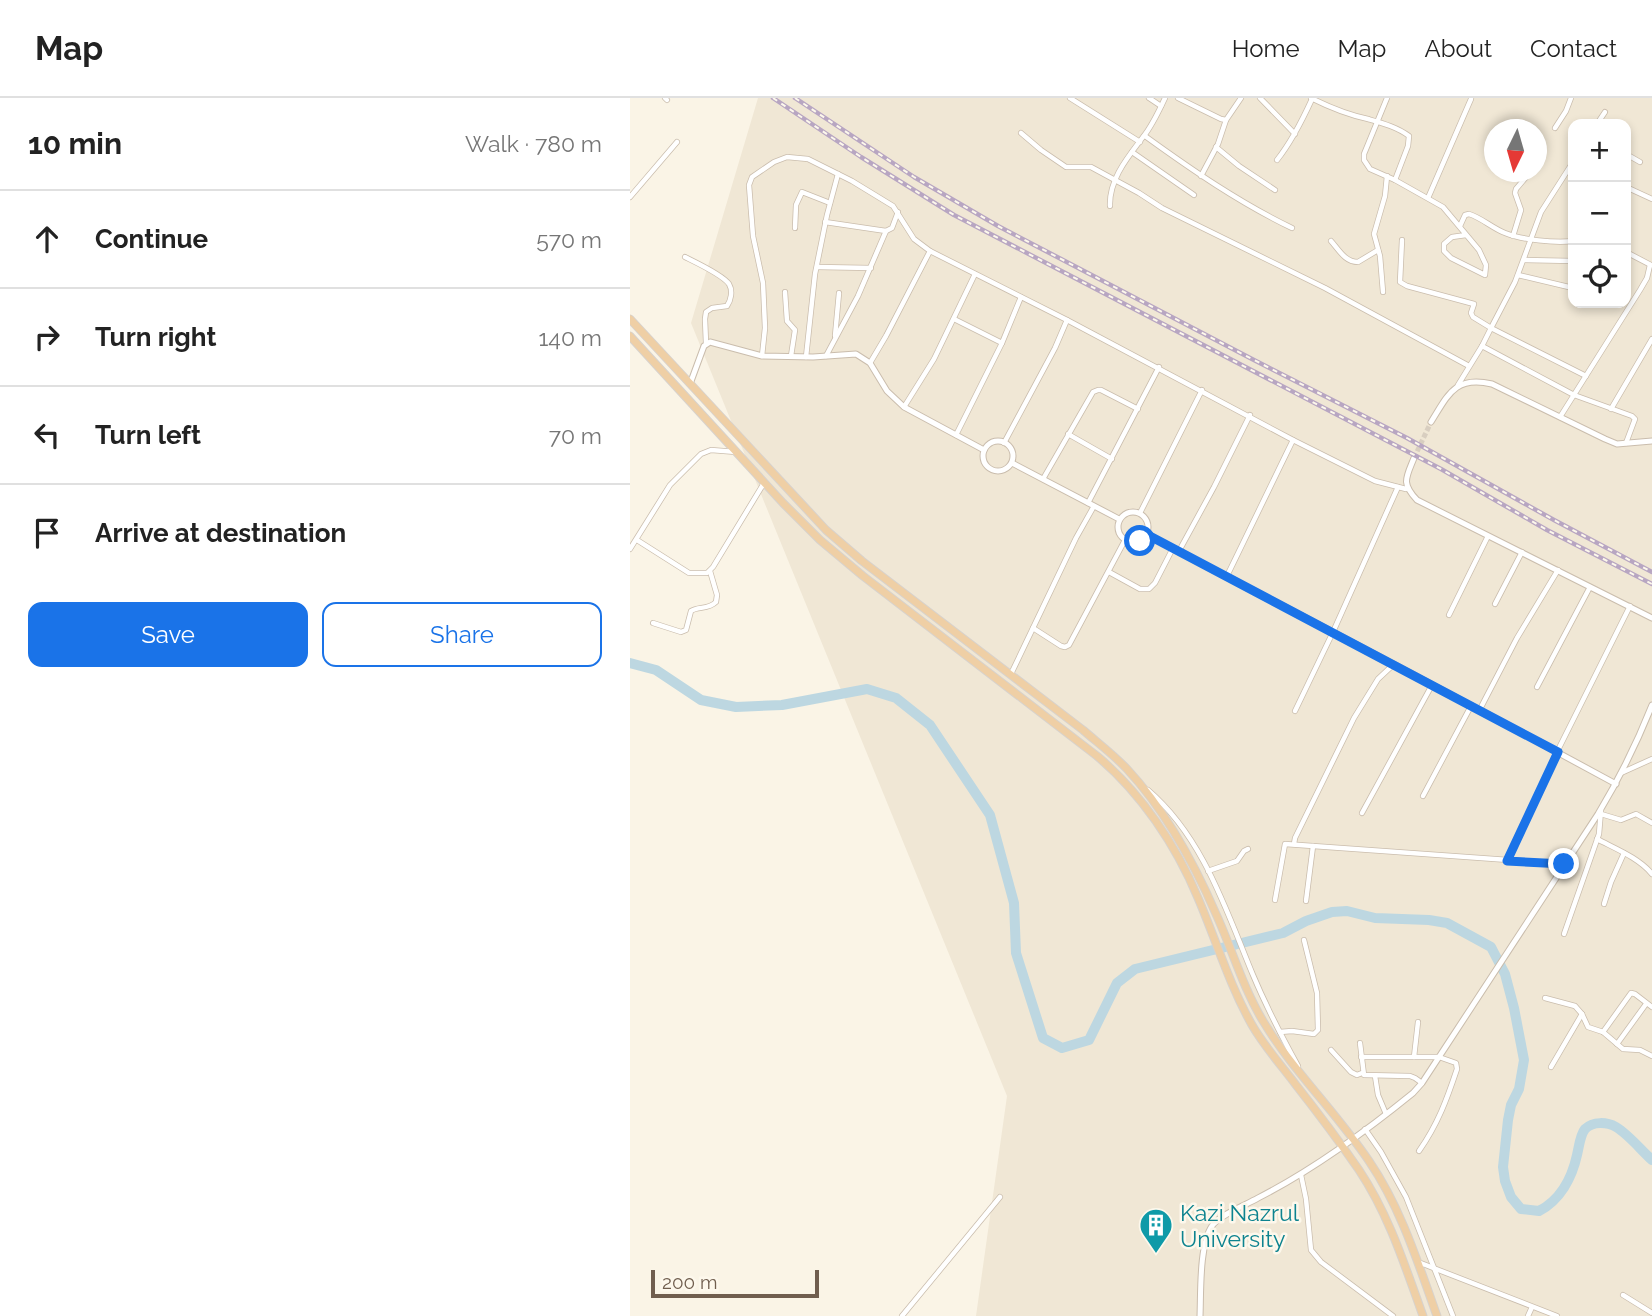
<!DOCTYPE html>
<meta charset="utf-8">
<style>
body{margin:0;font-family:Raleway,sans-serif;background:#f2f2f2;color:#222}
.controls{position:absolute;right:21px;top:21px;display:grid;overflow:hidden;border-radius:14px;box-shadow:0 4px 10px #0003}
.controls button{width:63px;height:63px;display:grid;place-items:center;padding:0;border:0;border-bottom:2px solid #e0e0e0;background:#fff;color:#222;font:35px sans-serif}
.compass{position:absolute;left:854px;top:21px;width:63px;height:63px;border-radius:50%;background:#fff;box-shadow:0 4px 10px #0003;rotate:185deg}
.scale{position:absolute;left:21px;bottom:18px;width:168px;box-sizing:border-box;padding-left:7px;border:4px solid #705e4e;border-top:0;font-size:19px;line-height:24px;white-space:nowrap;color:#705e4e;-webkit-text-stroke:5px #fdf8ec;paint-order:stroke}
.stop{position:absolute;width:21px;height:21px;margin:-16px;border:5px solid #1a73e8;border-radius:50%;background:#fff}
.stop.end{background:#1a73e8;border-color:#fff;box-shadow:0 2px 7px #0008}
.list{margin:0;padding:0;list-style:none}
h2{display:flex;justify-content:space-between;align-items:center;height:91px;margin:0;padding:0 28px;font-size:30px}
h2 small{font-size:23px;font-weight:400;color:#767676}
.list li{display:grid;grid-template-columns:46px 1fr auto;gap:21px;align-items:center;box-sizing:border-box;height:98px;padding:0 28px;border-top:2px solid #e0e0e0}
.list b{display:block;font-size:26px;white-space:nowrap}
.list em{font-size:23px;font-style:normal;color:#767676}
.actions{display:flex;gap:14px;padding:21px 28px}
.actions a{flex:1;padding:16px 0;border:2px solid #1a73e8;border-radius:14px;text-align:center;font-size:24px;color:#1a73e8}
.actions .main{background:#1a73e8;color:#fff}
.icon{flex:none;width:38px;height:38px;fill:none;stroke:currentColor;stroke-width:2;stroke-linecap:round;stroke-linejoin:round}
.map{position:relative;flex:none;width:1022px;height:1218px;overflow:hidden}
header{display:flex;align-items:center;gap:42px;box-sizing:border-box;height:98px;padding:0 35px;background:#fff;border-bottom:2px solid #e0e0e0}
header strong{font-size:33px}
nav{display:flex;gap:38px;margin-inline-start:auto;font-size:24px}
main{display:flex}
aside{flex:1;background:#fff}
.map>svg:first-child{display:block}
.residential{fill:#f0e7d5;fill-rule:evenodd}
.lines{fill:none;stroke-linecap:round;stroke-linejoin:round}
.river{stroke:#bdd7e1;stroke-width:10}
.tertiary-tunnel{stroke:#d8cec0;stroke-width:5;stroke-dasharray:5 2.5;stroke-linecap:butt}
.minor-casing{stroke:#cabdad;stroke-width:6}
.tertiary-casing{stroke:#cabdad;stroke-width:7}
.trunk-casing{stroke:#d7d2cd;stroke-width:9}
.minor{stroke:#fff;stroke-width:4.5}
.tertiary{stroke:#fff;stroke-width:5}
.trunk{stroke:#efcfa5;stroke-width:7}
.rail-casing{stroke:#b8a6c2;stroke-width:4.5}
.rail{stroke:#fdf8ec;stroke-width:2;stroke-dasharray:5;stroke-linecap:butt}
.route{stroke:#1a73e8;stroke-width:9}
.labels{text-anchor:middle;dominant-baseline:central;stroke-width:5;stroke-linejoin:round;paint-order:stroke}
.culture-label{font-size:23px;fill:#0d838f;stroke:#fdf8ec;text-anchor:start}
</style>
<header>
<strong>Map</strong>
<nav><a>Home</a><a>Map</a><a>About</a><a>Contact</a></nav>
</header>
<main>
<aside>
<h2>10 min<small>Walk · 780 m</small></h2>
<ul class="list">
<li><svg class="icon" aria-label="ahead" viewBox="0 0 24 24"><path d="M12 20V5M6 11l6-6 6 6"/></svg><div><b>Continue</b></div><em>570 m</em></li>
<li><svg class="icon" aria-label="right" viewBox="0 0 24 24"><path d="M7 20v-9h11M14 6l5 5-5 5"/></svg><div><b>Turn right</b></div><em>140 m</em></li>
<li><svg class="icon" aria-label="left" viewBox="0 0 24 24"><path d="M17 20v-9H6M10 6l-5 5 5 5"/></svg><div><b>Turn left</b></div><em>70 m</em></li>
<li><svg class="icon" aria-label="arrive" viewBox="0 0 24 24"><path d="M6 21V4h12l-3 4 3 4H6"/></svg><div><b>Arrive at destination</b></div></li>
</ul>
<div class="actions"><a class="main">Save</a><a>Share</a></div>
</aside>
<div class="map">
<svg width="1022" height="1218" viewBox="0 0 1022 1218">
<rect width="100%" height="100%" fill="#faf4e6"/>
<path class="residential" d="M 128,0 L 1022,0 L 1022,1218 L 346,1218 L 377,998 L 61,225 ZM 943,26 L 996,26 L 996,205 L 943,205 ZM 864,32 L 906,32 L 906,74 L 864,74 Z"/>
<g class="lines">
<path class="river" d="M 0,565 L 26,572 L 71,602 L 106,609 L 152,607 L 237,591 L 266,600 L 300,627 L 360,717 L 384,805 L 386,855 L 413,940 L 432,950 L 459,942 L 487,885 L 505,871 L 653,835 L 676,823 L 702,814 L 717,813 L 745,820 L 799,822 L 817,825 L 861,849 L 875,876 L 884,910 L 894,962 L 889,991 L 881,1007 L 878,1022 L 873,1069 L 875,1083 L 881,1099 L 891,1111 L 909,1113 C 930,1102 942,1080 947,1057 C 949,1049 950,1037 955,1031 C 963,1023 977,1024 986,1029 C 998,1036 1011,1052 1022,1062"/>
<polyline class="tertiary-tunnel" points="784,360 801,324"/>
<defs>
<g id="minor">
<polyline points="35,0 37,2"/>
<polyline points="440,0 510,44"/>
<polyline points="519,0 531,8"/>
<polyline points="548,0 591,21 596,22 611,0"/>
<polyline points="630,0 665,36"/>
<path d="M 681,0 C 699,9 719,17 738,21 C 752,25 767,29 779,38 L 778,48 L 765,82"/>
<polyline points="757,0 734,56 734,62 740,71 765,82 813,109 849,152 856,167 855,177 821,160 814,153 814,146 822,139 836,137"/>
<polyline points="967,26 975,14"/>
<polyline points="925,30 936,13 941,0"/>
<polyline points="391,35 411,52 436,69 461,69 509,95 532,110 695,190 839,268"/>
<path d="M 515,38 C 562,72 610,105 662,130"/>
<polyline points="586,49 609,68 645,92"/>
<polyline points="502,54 564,97"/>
<polyline points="996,56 1010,64"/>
<path d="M 647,62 C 662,43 672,23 682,1"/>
<polyline points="943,64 911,114 885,184 861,230 956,278"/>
<polyline points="571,78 588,46 596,22"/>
<polyline points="996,89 1022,101"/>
<polyline points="0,99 47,44"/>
<polyline points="798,100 841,1"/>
<path d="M 480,108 C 479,81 498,59 513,39 C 522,28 529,13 535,0"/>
<polyline points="195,124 256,133 262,130 268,114"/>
<path d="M 830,128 L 835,117 L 839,116 C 852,120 862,130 875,135 C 892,142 925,145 943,143"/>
<polyline points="165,130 166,107 172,94 200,105"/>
<polyline points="883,138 891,112 885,95 886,91 897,78 898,74"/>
<polyline points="772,142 770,184 777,188 844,206 841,215 843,219 861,230 852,248 828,287"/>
<path d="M 701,143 C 709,152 715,164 728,164 L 748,152"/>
<polyline points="996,154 1021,167"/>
<path d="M 55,159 C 65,164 93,177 99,186 C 103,193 101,202 97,208 L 82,210 L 76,214 L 75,221 L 76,245"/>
<polyline points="894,162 943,163"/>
<polyline points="187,169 241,170"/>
<polyline points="888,177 943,190"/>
<polyline points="155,194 157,223 165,232 161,258"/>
<polyline points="753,194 750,158 744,136 755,98 757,78"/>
<polyline points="324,221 372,245"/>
<polyline points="205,238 209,195"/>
<polyline points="852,248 944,297 1002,318 1005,321 996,345"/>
<polyline points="132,258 135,230 133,185 123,138 119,87 122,79 144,64 157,59 178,61 222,83 263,108 284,141 300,153 437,222 663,342 745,383 776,391"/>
<polyline points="196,258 228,198 256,133"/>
<polyline points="176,259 185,176 197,117 208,76"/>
<polyline points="240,265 256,238 300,153"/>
<polyline points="274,309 304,261 345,176"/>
<polyline points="981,311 1022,241"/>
<polyline points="930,319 1010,192 1017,180 1020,167"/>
<polyline points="438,336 482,361"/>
<polyline points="326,337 372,245 391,199"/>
<polyline points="374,345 425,250 437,222"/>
<polyline points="413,381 463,294 468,292 471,292 508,311"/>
<polyline points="458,405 529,269"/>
<polyline points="510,415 572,292"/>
<polyline points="7,442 59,475 77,475 83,469 134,385"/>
<polyline points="0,451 40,387 71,356 81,352 106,354"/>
<polyline points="549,453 584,389 620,317"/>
<polyline points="479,474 510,491 519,491 525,485 543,450"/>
<polyline points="597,478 663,342"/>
<polyline points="865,506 892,454"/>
<polyline points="819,517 858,438"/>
<path d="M 23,525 L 51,534 L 56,532 L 61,513 C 68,508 78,512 86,504 L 87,497 L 80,473"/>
<polyline points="403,530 431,548 435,549 439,547 495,442"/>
<polyline points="381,576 446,440 464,408"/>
<polyline points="907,589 960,489"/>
<polyline points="665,613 703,534 768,389"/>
<polyline points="849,613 887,540 928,472"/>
<polyline points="991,675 1022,661"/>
<path d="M 518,692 C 573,739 596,812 623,877 C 636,908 652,939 668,968"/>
<polyline points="793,698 841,608"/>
<polyline points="732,715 802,587"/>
<polyline points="971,716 991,722 1006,716 1022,725"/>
<path d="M 967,741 C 986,751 1009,760 1022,776"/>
<polyline points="664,746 665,740 724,620 748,581 764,566"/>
<polyline points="877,763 927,654 1000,508"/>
<polyline points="578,773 607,763 614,753 618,751"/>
<polyline points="645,802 655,746 934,766"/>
<polyline points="676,803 683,748"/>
<polyline points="974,806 981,784 994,755"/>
<polyline points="934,836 969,736 971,712"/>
<polyline points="915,900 945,908 952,916 958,929 973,934 993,951 1010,952 1022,958"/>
<polyline points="650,934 662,933 684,936 688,932 687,895 674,842"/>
<polyline points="973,934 1001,895 1005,896 1022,909"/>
<polyline points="730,945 734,977 780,978 785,980 792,985"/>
<polyline points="987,946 1016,906"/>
<polyline points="701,952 721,974 727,977 732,975"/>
<path d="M 731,959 L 809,959 L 826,965 L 827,971 C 817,1001 808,1026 789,1053"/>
<polyline points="784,959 788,924"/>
<polyline points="921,969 952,916"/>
<polyline points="745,978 748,997 756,1016"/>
<polyline points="735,1031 751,1054 776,1099 823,1218"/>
<polyline points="671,1077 676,1101 681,1152 691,1164 763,1218"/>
<polyline points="788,1164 927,1218"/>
<polyline points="993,1197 1022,1215"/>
<polyline points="272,1218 370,1099"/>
<polyline points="898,1218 902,1209"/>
</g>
<g id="tertiary">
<polyline points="60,286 74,248 80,244 132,258 183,259 226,256 240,265 257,293 274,309 354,352"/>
<path d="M 801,324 C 818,297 825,277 862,286 L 975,341 L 987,346 L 1022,343"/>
<circle cx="368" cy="358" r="15"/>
<path d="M 784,360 C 776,380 771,385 787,402 L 1022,520"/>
<polyline points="382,365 489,421"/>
<circle cx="503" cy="429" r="15"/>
<polyline points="516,436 779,574 986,686"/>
<path d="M 570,1218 C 571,1195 569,1147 582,1128 C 589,1117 616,1107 628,1100 C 683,1072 735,1034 783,995 L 792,985 L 968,716 C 989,681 1007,645 1022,607"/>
</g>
<g id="trunk">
<path d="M 0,221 L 196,432 L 232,463 L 453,632 C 468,645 484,657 497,671 C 535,712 564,765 586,816 C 602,851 613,890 633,923 C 663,973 706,1014 739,1063 C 771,1110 788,1165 807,1218"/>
<path d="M 0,238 L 153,405 L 190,442 L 233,478 L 467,658 C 511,695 546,747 568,800 C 586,842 599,886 622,927 C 634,948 651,967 666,987 C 688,1015 709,1043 729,1072 C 759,1117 775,1168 793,1218"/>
</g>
</defs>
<use href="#minor" class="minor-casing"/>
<use href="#tertiary" class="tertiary-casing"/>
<use href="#trunk" class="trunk-casing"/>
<use href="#minor" class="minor"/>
<use href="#tertiary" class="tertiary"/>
<use href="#trunk" class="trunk"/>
<defs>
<g id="rail">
<polyline points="143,0 231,59 324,117 811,371 917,432 1022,486"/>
<polyline points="165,0 284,79 368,128 622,261 777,340 924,422 1022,474"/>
</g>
</defs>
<use href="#rail" class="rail-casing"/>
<use href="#rail" class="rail"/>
</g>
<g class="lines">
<polyline class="route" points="510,443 516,436 928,654 877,763 934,766"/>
</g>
<defs>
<symbol id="building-pin" viewBox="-11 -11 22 30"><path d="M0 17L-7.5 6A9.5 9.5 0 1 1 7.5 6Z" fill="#0f9aa8" stroke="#fdf8ec"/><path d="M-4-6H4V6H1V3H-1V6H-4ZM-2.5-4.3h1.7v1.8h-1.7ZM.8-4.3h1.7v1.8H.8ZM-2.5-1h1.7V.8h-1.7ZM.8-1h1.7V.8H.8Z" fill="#fff"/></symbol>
</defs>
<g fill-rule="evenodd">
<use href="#building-pin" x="507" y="1108" width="38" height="52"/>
</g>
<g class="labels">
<g class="culture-label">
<text x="550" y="1114">Kazi Nazrul<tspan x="550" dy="26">University</tspan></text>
</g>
</g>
</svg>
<div class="controls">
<button>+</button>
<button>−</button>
<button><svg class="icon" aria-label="locate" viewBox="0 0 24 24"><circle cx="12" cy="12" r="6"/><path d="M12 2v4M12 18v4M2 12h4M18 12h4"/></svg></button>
</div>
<svg class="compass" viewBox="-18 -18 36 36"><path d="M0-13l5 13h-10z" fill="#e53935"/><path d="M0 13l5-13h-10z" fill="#767676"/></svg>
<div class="scale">200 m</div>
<div class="stop" style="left:510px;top:443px"></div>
<div class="stop end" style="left:934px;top:766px"></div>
</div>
</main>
